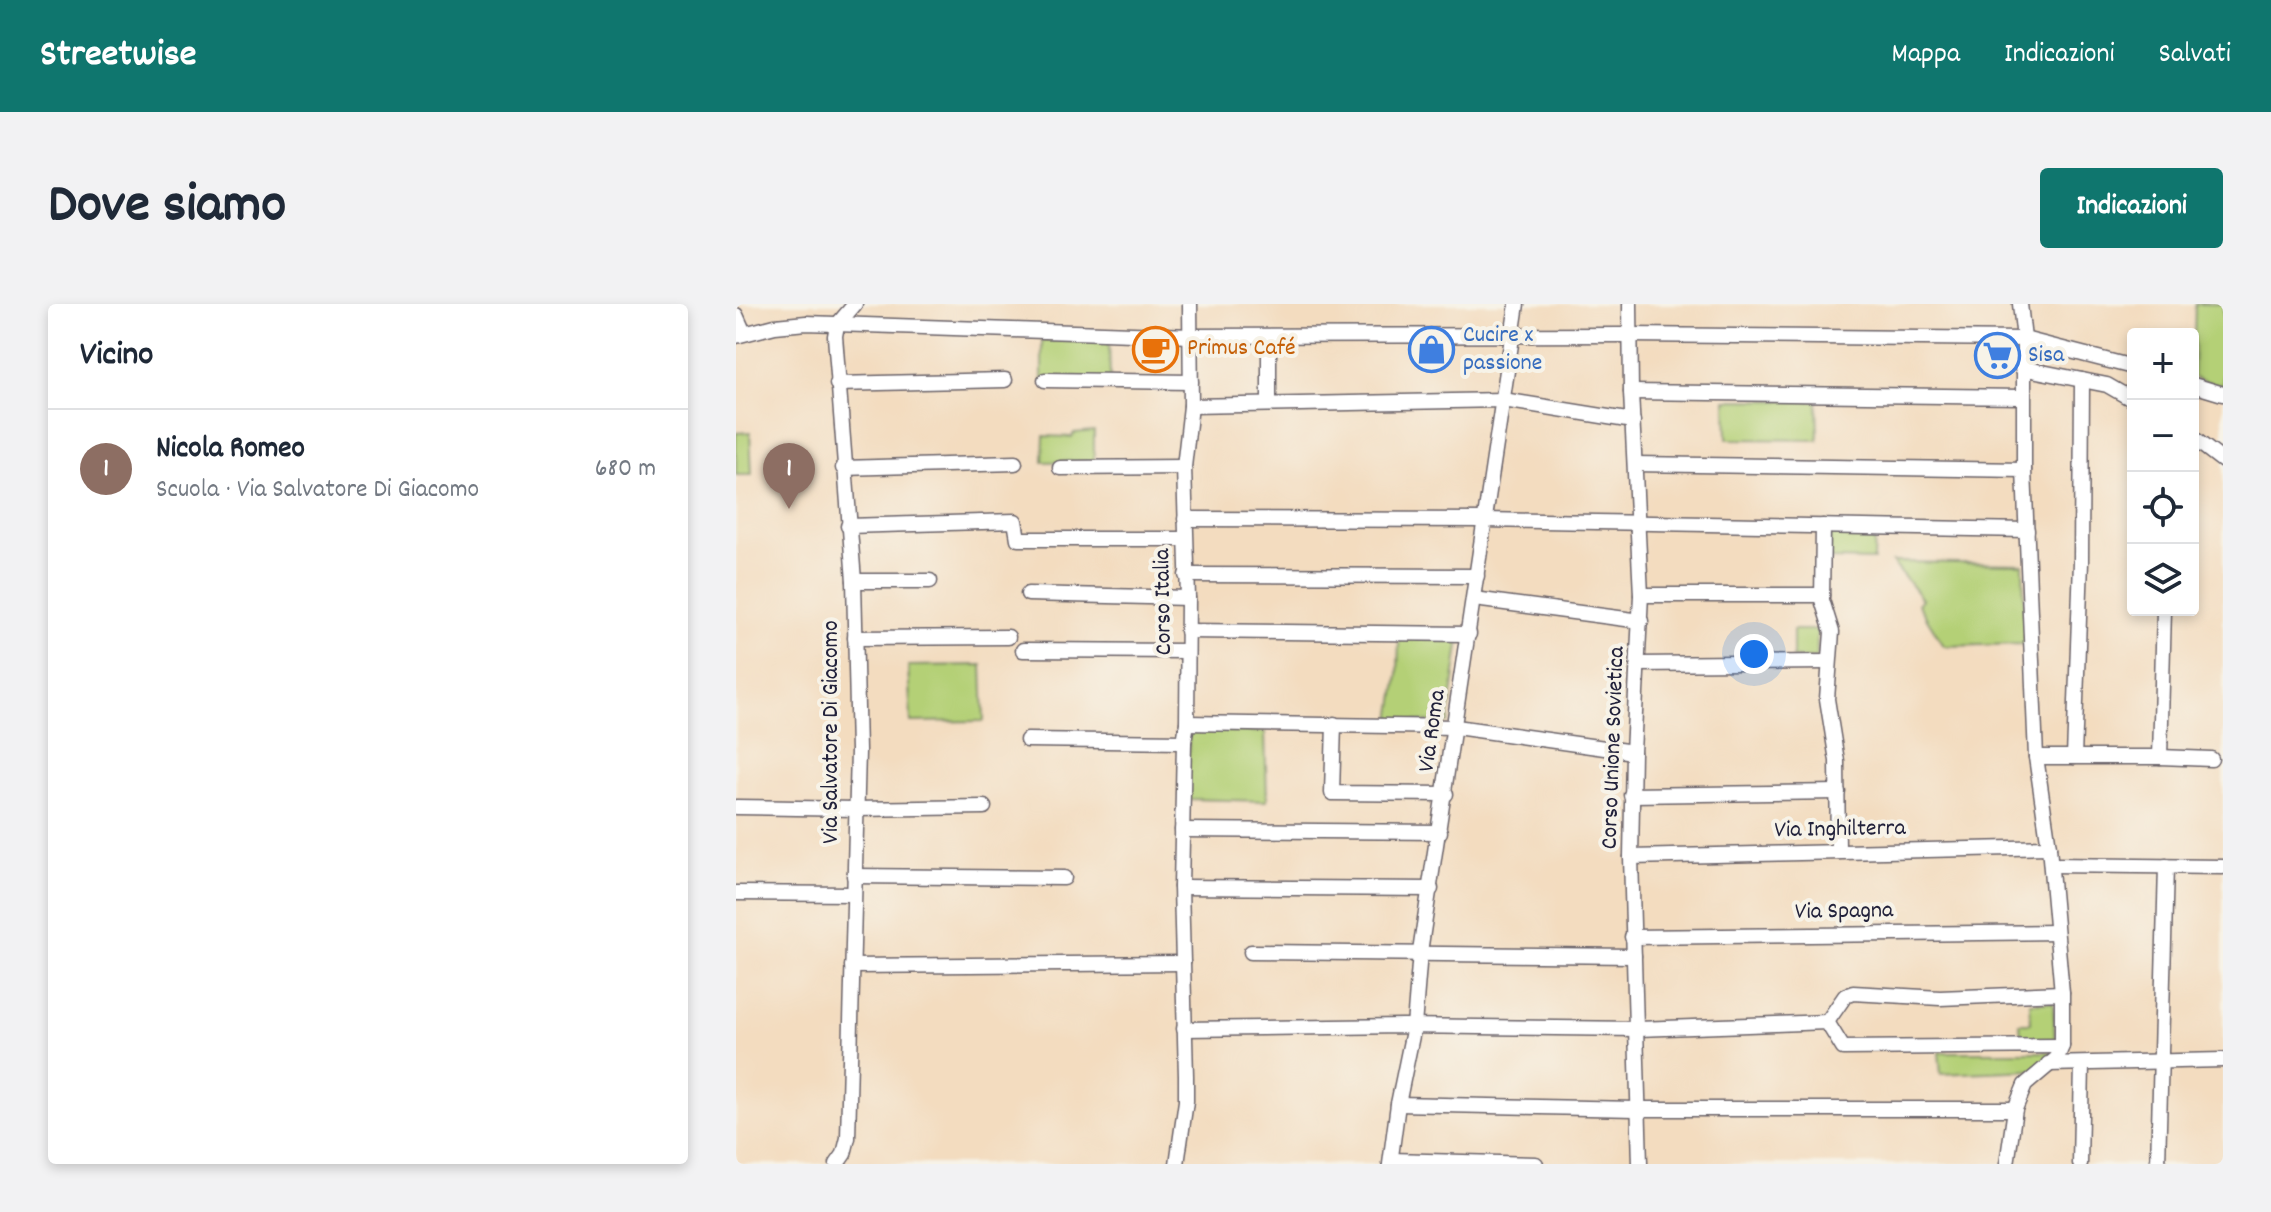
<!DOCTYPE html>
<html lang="it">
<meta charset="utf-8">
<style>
body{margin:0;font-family:Dekko,sans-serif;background:#f2f2f3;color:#1f2937}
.controls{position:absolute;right:24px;top:24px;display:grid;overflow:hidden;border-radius:8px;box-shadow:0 4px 12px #0003}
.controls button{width:72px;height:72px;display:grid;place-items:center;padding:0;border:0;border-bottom:2px solid #e0e1e3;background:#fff;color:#1f2937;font:40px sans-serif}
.you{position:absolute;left:1018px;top:350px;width:28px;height:28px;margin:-20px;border:6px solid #fff;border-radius:50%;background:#1a73e8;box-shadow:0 0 0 12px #1a73e833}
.badge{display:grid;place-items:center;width:52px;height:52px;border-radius:50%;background:#0f766e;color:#fff;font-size:26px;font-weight:700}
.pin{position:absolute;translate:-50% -66px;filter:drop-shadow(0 2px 4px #0008)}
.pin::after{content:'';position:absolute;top:42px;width:28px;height:24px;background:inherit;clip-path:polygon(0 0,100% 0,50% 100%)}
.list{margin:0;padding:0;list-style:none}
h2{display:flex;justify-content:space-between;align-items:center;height:104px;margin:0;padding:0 32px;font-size:34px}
h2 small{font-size:26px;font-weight:400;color:#747a83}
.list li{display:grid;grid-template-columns:52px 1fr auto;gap:24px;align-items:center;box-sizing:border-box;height:120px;padding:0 32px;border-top:2px solid #e0e1e3}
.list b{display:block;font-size:30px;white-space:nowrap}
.list p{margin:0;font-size:26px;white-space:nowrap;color:#747a83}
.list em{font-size:26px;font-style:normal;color:#747a83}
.icon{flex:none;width:44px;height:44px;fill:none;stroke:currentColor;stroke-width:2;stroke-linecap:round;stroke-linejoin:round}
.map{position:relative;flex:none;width:1487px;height:860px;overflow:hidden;border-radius:8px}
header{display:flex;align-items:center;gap:48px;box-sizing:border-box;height:112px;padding:0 40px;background:#0f766e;color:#fff}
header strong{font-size:38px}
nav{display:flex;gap:44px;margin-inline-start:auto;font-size:28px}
.intro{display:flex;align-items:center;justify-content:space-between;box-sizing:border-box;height:192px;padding:0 48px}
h1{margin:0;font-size:56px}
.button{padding:20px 36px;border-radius:8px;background:#0f766e;color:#fff;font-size:28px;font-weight:700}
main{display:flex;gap:48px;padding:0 48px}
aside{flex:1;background:#fff;border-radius:8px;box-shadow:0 4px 12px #0003}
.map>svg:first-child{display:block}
.green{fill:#b4d076;stroke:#6b7958;stroke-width:2}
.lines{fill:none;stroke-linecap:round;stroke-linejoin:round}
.minor-casing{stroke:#6b6369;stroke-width:17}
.minor{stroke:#fff;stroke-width:14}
.labels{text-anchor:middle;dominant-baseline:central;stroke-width:8;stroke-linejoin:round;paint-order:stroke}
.shop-label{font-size:24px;fill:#366cbe;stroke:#f7f3e8;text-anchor:start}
.food-label{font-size:24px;fill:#c56008;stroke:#f7f3e8;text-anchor:start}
.street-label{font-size:24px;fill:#22223b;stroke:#f7f3e8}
</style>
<header>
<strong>Streetwise</strong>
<nav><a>Mappa</a><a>Indicazioni</a><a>Salvati</a></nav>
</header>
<div class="intro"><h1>Dove siamo</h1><a class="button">Indicazioni</a></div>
<main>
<aside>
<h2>Vicino<small></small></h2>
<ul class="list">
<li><span class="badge" style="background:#8d6e63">1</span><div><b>Nicola Romeo</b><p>Scuola · Via Salvatore Di Giacomo</p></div><em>680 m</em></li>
</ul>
</aside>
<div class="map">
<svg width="1487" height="860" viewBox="0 0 1487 860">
<rect width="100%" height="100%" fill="#f7f3e8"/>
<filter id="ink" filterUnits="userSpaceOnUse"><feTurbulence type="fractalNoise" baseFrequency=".0125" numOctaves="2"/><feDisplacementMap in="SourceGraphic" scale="16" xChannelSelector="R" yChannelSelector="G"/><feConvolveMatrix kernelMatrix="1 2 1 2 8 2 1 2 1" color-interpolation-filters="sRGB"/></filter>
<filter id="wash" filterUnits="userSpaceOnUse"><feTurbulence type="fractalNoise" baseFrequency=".006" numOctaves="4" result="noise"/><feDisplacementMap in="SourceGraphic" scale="32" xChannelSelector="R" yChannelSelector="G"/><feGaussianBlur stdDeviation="1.8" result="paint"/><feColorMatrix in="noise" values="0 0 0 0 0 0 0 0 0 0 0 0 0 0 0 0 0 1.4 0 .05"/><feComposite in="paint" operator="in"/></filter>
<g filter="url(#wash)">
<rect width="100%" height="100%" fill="#f3dcbf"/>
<g class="green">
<polygon points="1459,0 1487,0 1487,82 1457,73"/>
<polygon points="373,36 374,75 306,75 306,37"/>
<polygon points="990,96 1081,97 1082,136 991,135"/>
<polygon points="358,127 358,157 307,158 308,132 336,133 338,129"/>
<polygon points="14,128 16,171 0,171 0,129"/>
<polygon points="1094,226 1139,227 1138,256 1093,255"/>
<polygon points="1156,258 1287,260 1289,340 1208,342 1182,300 1186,295"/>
<rect x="1057" y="326" width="24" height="28"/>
<polygon points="663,334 724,334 712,419 655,416 662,371"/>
<polygon points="246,361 248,417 175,418 172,362"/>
<polygon points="453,426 529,428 531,497 451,495"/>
<polygon points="1317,698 1319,737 1285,737 1284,719 1295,719 1294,699"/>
<polygon points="1203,748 1319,748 1298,766 1205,770"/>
</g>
</g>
<g filter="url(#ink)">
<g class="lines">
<defs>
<g id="minor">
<polyline points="894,0 895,88 905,291 897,448 895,553 904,860"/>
<polyline points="0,11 8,29"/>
<polyline points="0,32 39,22 70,19 456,32 893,31 1288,35 1397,63"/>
<polyline points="533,33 533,100"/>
<polyline points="1286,64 1371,81 1397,96"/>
<polyline points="309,76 455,78"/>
<polyline points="101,80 269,76"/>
<polyline points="1457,81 1487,90"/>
<polyline points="895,88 1286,93"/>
<polyline points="455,102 767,96 897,117"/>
<polyline points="1457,134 1487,157"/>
<polyline points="899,160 1288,166"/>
<polyline points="107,164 279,159"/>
<polyline points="324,164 448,163"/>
<polyline points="449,215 749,216 1291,226"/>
<polyline points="112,222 279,217 282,235 449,235"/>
<polyline points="1087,222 1086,296 1096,328 1091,395 1101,457 1102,548"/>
<polyline points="450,271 741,272"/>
<polyline points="118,277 194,277"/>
<polyline points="292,290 452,294"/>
<polyline points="905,291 1086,291"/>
<polyline points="738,295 905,317"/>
<polyline points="451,327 733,330"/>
<polyline points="119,334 272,333"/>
<polyline points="287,346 451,347"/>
<polyline points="903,360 1092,358"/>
<polyline points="451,419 720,423 897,448"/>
<polyline points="598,420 596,489 710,490"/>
<polyline points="291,436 448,438"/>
<polyline points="1300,453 1424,453 1475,455"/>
<polyline points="1338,453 1345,258 1346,76"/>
<polyline points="1424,453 1428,306"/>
<polyline points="895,491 1102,488"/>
<polyline points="0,503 120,505 248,503"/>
<polyline points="446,526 704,528"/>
<polyline points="895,553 1313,543"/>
<polyline points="1315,561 1487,563"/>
<polyline points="118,572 328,574"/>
<polyline points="445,583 695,585"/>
<polyline points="0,589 117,590"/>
<polyline points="896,633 1320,628"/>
<polyline points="515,648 898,652"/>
<polyline points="116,662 447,659"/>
<polyline points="1091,718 1109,692 1117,689 1204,694 1326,689"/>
<polyline points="1091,718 1107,744 1326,742"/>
<polyline points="448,725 667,722 902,725 1091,718"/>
<polyline points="1312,760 1487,756"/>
<polyline points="662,800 900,805 1279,805"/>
<polyline points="655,856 800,860"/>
<polyline points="101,860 108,850 112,834 122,447 118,277 99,32 101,21 119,0"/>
<polyline points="441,860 450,797 450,772 445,583 448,438 451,419 452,294 448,163 455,102 454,0"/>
<polyline points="654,860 662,800 678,722 684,648 781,0"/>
<polyline points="1271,860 1279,805 1289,781 1321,754 1326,742 1326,689 1313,543 1300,453 1288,166 1288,35 1284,0"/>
<polyline points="1344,860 1346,760"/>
<polyline points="1422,860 1430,562"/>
</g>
</defs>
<use href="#minor" class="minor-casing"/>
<use href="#minor" class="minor"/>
</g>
</g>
<defs>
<symbol id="cafe-ring" viewBox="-11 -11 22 22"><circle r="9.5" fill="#f7f3e8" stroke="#e8710a" stroke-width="1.5"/><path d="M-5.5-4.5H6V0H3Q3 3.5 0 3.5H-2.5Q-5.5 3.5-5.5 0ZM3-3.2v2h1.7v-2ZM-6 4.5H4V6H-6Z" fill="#e8710a"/></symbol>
<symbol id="shop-ring" viewBox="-11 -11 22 22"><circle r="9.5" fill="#f7f3e8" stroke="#3f7fe0" stroke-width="1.5"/><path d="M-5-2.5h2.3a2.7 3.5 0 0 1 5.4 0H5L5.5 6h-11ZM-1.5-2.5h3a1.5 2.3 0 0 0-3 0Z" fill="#3f7fe0"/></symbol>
<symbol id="supermarket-ring" viewBox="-11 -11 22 22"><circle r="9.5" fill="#f7f3e8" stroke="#3f7fe0" stroke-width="1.5"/><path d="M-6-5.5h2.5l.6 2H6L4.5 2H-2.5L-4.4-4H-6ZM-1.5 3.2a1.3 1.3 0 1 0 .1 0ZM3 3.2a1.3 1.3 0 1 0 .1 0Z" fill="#3f7fe0"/></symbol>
</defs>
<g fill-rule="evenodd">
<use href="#cafe-ring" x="394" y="20" width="51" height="51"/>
<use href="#shop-ring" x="670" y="20" width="51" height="51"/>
<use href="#supermarket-ring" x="1236" y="26" width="51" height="51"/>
</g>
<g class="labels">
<g class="shop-label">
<text x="727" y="32">Cucire x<tspan x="727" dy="28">passione</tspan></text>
<text x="1292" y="52">Sisa</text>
</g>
<g class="food-label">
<text x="451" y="45">Primus Café</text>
</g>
<g class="street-label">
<text transform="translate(428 298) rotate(-91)">Corso Italia</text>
<text transform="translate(697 427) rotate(-82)">Via Roma</text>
<text transform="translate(96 428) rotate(-90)">Via Salvatore Di Giacomo</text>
<text transform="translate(878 444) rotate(-88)">Corso Unione Sovietica</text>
<text transform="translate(1104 526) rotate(-1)">Via Inghilterra</text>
<text transform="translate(1108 608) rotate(-1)">Via Spagna</text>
</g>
</g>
</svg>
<div class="controls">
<button>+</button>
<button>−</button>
<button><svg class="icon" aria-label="locate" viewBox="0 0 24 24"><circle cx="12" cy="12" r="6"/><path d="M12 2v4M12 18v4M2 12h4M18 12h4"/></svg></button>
<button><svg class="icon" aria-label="layers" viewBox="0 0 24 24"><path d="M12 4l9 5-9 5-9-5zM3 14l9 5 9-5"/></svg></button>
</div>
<div class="you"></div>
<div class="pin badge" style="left:53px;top:205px;background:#8d6e63">1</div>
</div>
</main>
